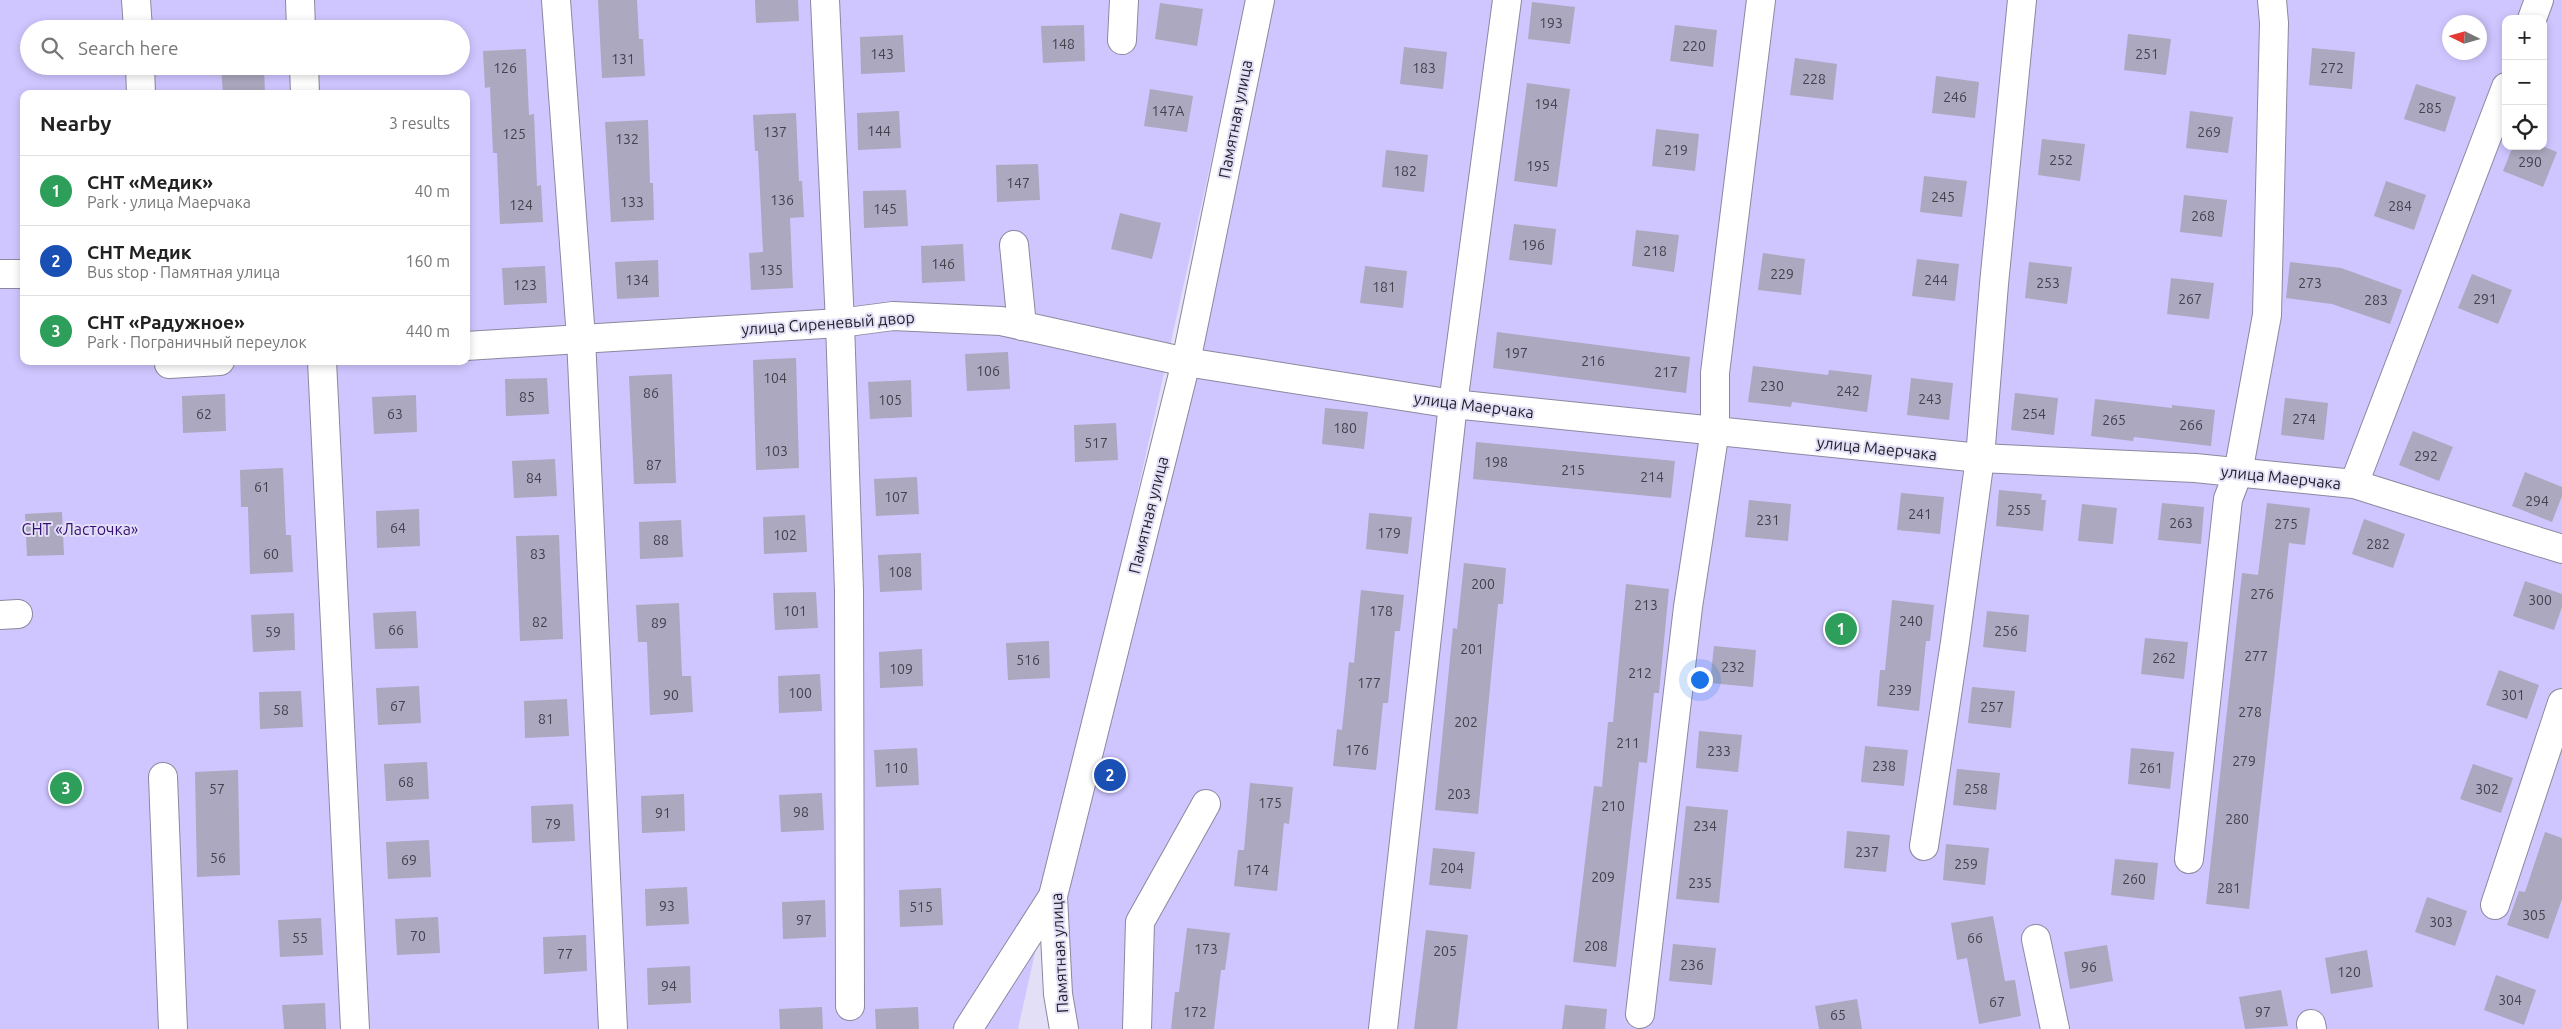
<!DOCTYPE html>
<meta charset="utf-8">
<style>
body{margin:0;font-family:Ubuntu,sans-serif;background:#f6f6f6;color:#222}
.controls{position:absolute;right:15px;top:15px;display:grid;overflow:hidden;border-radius:10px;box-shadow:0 2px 8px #0003}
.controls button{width:45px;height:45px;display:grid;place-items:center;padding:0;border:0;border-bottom:1px solid #e0e0e0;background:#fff;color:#222;font:25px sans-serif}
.compass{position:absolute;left:2442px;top:15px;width:45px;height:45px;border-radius:50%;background:#fff;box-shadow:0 2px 8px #0003;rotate:275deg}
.you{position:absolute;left:1699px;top:679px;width:18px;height:18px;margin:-12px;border:4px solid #fff;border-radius:50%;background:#1a73e8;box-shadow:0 0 0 8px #1a73e833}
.badge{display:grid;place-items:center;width:32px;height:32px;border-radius:50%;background:#1e8e14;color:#fff;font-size:16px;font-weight:700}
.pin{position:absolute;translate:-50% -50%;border:2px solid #fff;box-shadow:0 1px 5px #0006}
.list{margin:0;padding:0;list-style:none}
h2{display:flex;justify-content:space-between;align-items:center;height:65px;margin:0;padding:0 20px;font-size:21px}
h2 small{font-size:16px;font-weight:400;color:#767676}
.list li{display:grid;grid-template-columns:32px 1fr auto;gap:15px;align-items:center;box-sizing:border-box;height:70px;padding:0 20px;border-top:1px solid #e0e0e0}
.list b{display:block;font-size:19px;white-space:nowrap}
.list p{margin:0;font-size:16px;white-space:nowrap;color:#767676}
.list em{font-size:16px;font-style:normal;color:#767676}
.icon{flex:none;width:28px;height:28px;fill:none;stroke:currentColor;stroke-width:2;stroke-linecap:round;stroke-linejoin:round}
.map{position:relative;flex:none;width:2562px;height:1029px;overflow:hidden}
.search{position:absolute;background:#fff;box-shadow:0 2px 8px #0003;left:20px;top:20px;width:450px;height:55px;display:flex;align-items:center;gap:12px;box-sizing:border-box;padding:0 18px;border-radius:28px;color:#767676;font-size:19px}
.panel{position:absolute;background:#fff;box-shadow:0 2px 8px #0003;left:20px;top:90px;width:450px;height:275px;border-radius:10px}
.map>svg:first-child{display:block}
.green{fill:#cfc6ff;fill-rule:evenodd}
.building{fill:#aba8bf}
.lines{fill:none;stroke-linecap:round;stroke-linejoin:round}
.minor-casing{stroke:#8b889e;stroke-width:30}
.tertiary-casing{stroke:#8b889e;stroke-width:30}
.minor{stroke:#fff;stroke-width:28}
.tertiary{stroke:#fff;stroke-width:28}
.labels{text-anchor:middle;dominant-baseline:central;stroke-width:4;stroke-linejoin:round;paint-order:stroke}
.number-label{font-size:14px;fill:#44414e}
.street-label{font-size:16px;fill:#211f28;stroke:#e2dff7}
.park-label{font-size:16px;fill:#371076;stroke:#e2dff7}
</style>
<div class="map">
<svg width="2562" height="1029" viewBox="0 0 2562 1029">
<rect width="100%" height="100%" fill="#e2dff7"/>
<g class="green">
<path d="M 0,0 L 1247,0 L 1018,1029 L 0,1029 ZM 29,29 L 461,29 L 461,66 L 29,66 ZM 24,94 L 466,94 L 466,361 L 24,361 Z"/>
<path d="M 1264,0 L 2562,0 L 2562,1029 L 1067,1029 L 1053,896 ZM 2506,19 L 2543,19 L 2543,146 L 2506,146 ZM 2450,22 L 2480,22 L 2480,52 L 2450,52 Z"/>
</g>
<g class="building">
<polygon points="598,0 637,0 639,39 643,39 645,76 602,78"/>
<polygon points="755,0 798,0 799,21 756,23"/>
<polygon points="1532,2 1575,7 1570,44 1528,39"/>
<polygon points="1160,3 1203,9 1197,46 1155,39"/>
<polygon points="1084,25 1085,61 1043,63 1041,26"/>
<polygon points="1675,25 1717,30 1713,67 1670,61"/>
<polygon points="2128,34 2171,39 2166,75 2124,70"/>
<polygon points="903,35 905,72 861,74 860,37"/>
<polygon points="1404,47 1447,52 1443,89 1400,84"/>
<polygon points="2312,48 2355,52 2352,89 2309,85"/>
<polygon points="526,49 529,115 534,114 537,186 541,185 543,222 500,224 497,153 493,153 490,87 485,88 483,51"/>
<polygon points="1795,58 1837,64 1833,100 1790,95"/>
<polygon points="221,66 264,66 265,94 223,94"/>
<polygon points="1936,76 1979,82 1975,118 1932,113"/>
<polygon points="1527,83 1570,89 1557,187 1514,181"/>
<polygon points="2416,84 2456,97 2445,132 2404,119"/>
<polygon points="1150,89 1193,96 1187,132 1144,126"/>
<polygon points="899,111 901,148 858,150 857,113"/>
<polygon points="2190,111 2233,117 2228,153 2186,148"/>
<polygon points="796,113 799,181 802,181 804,217 790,218 793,288 751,290 749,253 763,252 758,151 755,151 753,115"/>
<polygon points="648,120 650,183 653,183 654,220 611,222 605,122"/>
<polygon points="1656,129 1699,134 1695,171 1652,166"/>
<polygon points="2042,139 2085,144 2080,181 2038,175"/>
<polygon points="2513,146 2542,146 2557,152 2543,187 2503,171"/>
<polygon points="1386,150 1428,155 1424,192 1382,187"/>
<polygon points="1038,164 1040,200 997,202 996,165"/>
<polygon points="1924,176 1967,181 1962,217 1920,212"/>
<polygon points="2386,181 2426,195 2414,230 2374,216"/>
<polygon points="906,190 908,226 864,228 863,191"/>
<polygon points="2184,195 2227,200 2222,237 2180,232"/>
<polygon points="1120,213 1161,223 1152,259 1111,249"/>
<polygon points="1514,224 1556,229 1552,265 1509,260"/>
<polygon points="1636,230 1679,235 1674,272 1632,266"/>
<polygon points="963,244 965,281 922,283 921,246"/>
<polygon points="1763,253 1805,259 1801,295 1758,290"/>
<polygon points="1917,259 1959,264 1955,301 1912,296"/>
<polygon points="658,260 659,297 617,299 615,262"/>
<polygon points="2029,262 2072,267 2067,304 2025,298"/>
<polygon points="2290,262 2341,268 2402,290 2390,324 2332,304 2286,298"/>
<polygon points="545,266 547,303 504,305 502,268"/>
<polygon points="1365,266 1407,271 1403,308 1360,303"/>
<polygon points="2472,274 2512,290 2498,324 2458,308"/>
<polygon points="2171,278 2214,283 2209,319 2167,314"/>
<polygon points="1497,332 1690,357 1686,393 1493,368"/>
<polygon points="1008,352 1010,389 967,391 965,354"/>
<polygon points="796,358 799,468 756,470 753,360"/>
<polygon points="1753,366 1828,375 1829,370 1872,375 1867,412 1792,402 1791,407 1748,402"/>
<polygon points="672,374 676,483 634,484 629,376"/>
<polygon points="547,378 549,414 506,416 505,379"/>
<polygon points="1911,378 1953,383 1949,420 1907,415"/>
<polygon points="911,380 912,417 870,419 868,382"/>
<polygon points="2015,393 2058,398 2054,435 2011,430"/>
<polygon points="225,394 226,431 183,433 182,396"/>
<polygon points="416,395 417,432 374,434 372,397"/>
<polygon points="2285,398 2328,403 2324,440 2281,435"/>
<polygon points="2095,399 2172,408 2172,405 2215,410 2211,446 2134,437 2133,441 2091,436"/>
<polygon points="1325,408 1368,412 1364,449 1322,444"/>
<polygon points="1116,423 1118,460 1075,462 1074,425"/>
<polygon points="2413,431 2453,447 2439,481 2399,465"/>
<polygon points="1476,442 1675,461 1671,498 1473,479"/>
<polygon points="555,459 557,496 514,498 512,461"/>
<polygon points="283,468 286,535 291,535 293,572 250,574 248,507 241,507 240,470"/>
<polygon points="2525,472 2562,487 2562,496 2552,522 2512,506"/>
<polygon points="917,477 919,514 876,516 874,479"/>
<polygon points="1999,490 2042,494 2041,500 2046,500 2043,531 1996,526"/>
<polygon points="1901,493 1944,497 1940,534 1897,530"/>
<polygon points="1749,500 1791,504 1788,541 1745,537"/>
<polygon points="2162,503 2204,507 2201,544 2158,540"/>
<polygon points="2267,503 2310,508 2305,545 2289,543 2249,909 2206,904 2242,573 2258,575"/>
<polygon points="2082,504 2117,508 2113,544 2078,541"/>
<polygon points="419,509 420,546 377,548 376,511"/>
<polygon points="62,512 64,555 27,556 25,514"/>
<polygon points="1369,513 1412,517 1408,554 1366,549"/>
<polygon points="805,515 807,552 764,554 763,517"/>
<polygon points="2364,519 2405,534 2393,568 2352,554"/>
<polygon points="681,520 683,557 640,559 639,522"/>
<polygon points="559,535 563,639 520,641 516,536"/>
<polygon points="921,553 922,590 880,592 878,555"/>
<polygon points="1464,563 1506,568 1503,604 1498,604 1478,814 1435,810 1453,628 1457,629"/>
<polygon points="2525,581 2562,594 2562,607 2554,630 2513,616"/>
<polygon points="1626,584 1669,589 1659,693 1654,693 1647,763 1639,762 1616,967 1573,962 1594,786 1602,787 1608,722 1613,722"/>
<polygon points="1361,590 1404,595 1400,631 1395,631 1388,703 1383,703 1376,770 1333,766 1337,729 1342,730 1349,662 1354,663"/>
<polygon points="816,592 818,628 775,630 773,593"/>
<polygon points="1892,600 1934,605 1930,641 1926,641 1919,711 1877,706 1880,670 1885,670"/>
<polygon points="679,603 682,676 691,676 693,712 650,715 647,642 638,642 636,605"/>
<polygon points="416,611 418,648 375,649 373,613"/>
<polygon points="1987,611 2029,615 2026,652 1983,647"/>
<polygon points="294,613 295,650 253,652 251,615"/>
<polygon points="2145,638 2188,642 2184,679 2141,674"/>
<polygon points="1049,641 1050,678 1008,680 1006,643"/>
<polygon points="1714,646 1756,650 1753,687 1710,683"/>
<polygon points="922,649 923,686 880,688 879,652"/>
<polygon points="2499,670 2539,685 2527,719 2486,705"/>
<polygon points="820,674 822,711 779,713 778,676"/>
<polygon points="419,686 421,723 378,725 376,688"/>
<polygon points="1972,687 2015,691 2011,728 1968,723"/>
<polygon points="301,691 303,727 260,729 259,692"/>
<polygon points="567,699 569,736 525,738 524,701"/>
<polygon points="1699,731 1742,735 1738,772 1696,768"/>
<polygon points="1865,746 1908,750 1904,786 1861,782"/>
<polygon points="917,748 919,785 876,787 874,750"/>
<polygon points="2131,748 2174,752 2170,789 2128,784"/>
<polygon points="427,762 429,799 386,801 384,764"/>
<polygon points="2473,764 2513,778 2501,813 2460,799"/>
<polygon points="1957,769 2000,773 1996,810 1953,805"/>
<polygon points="238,770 240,875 197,877 195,772"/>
<polygon points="1250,783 1293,787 1289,824 1284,823 1277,891 1234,886 1238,850 1244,850"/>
<polygon points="822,793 824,830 781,832 779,795"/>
<polygon points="684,794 685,831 642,833 641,796"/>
<polygon points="573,804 575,841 532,843 531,806"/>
<polygon points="1686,806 1728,810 1719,903 1676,899"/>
<polygon points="1847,831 1890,835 1886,872 1844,868"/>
<polygon points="2545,832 2562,838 2562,899 2548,939 2507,925 2519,891 2525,892"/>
<polygon points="429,840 431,877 388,879 386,842"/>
<polygon points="1946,844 1989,848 1985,885 1943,880"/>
<polygon points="1433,848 1475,852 1471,889 1429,885"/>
<polygon points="2115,859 2158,863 2154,900 2111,895"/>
<polygon points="687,887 689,924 646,926 645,889"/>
<polygon points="941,888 943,925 900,927 899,890"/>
<polygon points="2427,897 2467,911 2455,946 2415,932"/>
<polygon points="825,900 826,937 783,939 782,902"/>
<polygon points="1993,916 2005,981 2015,980 2021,1016 1979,1024 1967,958 1957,960 1951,923"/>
<polygon points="438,917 440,953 397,955 395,919"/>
<polygon points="321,918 323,955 280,957 278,920"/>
<polygon points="1187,928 1230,933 1225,970 1221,970 1214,1029 1171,1029 1175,992 1179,992"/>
<polygon points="1426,930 1468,935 1457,1029 1414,1029"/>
<polygon points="586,935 587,971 544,974 543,937"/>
<polygon points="1673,944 1716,948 1712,985 1669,981"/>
<polygon points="2107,945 2113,981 2070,989 2064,952"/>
<polygon points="2367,950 2373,987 2331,994 2325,958"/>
<polygon points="690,966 691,1003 648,1005 647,968"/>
<polygon points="2496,975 2536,990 2524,1025 2484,1010"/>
<polygon points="2281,990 2288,1026 2245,1029 2239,997"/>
<polygon points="1857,999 1862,1029 1819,1029 1815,1006"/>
<polygon points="325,1003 326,1029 284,1029 282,1005"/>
<polygon points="1565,1005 1607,1009 1605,1029 1562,1029"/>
<polygon points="822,1007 823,1029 780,1029 779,1009"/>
<polygon points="918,1007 919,1029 876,1029 875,1009"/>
</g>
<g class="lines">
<defs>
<g id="minor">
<polyline points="136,0 138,29"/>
<polyline points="300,0 301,29"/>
<polyline points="556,0 581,338 613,1029"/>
<polyline points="825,0 840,323 849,591 850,1006"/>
<polyline points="2532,19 2539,0"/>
<polyline points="1122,40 1124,0"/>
<polyline points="140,66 141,94"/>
<polyline points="304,66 305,94"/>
<polyline points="1014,245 1022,326"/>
<polyline points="0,274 24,274"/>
<polyline points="466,346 840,323 893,316 1001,321 1186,362 1453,404 1980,458 2195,468 2354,484 2562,549"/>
<polyline points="322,361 355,1029"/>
<polyline points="169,364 220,361"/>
<polyline points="2354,484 2506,87"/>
<polyline points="0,615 18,614"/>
<polyline points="163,777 173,1029"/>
<polyline points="1924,846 1955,642 1980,458 1994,284 2022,0"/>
<polyline points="2189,859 2228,499 2238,473 2267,315 2274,23 2272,0"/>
<polyline points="2495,905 2562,703"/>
<polyline points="2036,939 2055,1029"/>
<polyline points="1640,1014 1688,607 1715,430 1715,373 1761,0"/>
<polyline points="2311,1024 2312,1029"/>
<polyline points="968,1029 1053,896"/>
<polyline points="1137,1029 1140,922 1206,804"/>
<polyline points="1383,1029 1453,404 1507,0"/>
</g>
<polyline id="tertiary" points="1064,1029 1058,994 1053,896 1186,362 1260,0"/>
</defs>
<use href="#minor" class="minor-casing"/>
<use href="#tertiary" class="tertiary-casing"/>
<use href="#minor" class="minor"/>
<use href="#tertiary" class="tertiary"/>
</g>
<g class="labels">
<g class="number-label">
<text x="1551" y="23">193</text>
<text x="1063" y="44">148</text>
<text x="1694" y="46">220</text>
<text x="882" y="54">143</text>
<text x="2147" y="54">251</text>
<text x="623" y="59">131</text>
<text x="505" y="68">126</text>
<text x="1424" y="68">183</text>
<text x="2332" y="68">272</text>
<text x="1814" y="79">228</text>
<text x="1955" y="97">246</text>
<text x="1546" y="104">194</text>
<text x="2430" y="108">285</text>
<text x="1168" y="111">147А</text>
<text x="879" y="131">144</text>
<text x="775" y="132">137</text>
<text x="2209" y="132">269</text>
<text x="514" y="134">125</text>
<text x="627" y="139">132</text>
<text x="1676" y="150">219</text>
<text x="2061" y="160">252</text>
<text x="2530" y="162">290</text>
<text x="1538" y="166">195</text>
<text x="1405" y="171">182</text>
<text x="1018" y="183">147</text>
<text x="1943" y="197">245</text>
<text x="782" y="200">136</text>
<text x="632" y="202">133</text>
<text x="521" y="205">124</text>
<text x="2400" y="206">284</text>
<text x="885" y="209">145</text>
<text x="2203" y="216">268</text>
<text x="1533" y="245">196</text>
<text x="1655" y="251">218</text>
<text x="943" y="264">146</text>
<text x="771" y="270">135</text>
<text x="1782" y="274">229</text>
<text x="637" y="280">134</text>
<text x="1936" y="280">244</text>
<text x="2048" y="283">253</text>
<text x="2310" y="283">273</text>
<text x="525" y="285">123</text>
<text x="1384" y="287">181</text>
<text x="2190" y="299">267</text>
<text x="2485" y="299">291</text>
<text x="2376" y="300">283</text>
<text x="1516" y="353">197</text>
<text x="1593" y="361">216</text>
<text x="988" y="371">106</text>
<text x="1666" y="372">217</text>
<text x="775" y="378">104</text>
<text x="1772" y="386">230</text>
<text x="1848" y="391">242</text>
<text x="651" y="393">86</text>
<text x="527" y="397">85</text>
<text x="1930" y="399">243</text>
<text x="890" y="400">105</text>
<text x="204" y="414">62</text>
<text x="395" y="414">63</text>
<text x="2034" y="414">254</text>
<text x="2304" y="419">274</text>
<text x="2114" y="420">265</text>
<text x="2191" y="425">266</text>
<text x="1345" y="428">180</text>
<text x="1096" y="443">517</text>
<text x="776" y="451">103</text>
<text x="2426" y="456">292</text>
<text x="1496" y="462">198</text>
<text x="654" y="465">87</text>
<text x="1573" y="470">215</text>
<text x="1652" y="477">214</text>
<text x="534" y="478">84</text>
<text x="262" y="487">61</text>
<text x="896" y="497">107</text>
<text x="2537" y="501">294</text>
<text x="2019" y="510">255</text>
<text x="1920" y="514">241</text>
<text x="1768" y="520">231</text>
<text x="2181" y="523">263</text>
<text x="2286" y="524">275</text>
<text x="398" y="528">64</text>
<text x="1389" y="533">179</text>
<text x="785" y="535">102</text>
<text x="661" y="540">88</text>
<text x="2378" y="544">282</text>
<text x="271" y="554">60</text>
<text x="538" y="554">83</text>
<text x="900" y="572">108</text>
<text x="1483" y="584">200</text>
<text x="2262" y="594">276</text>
<text x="2540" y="600">300</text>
<text x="1646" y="605">213</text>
<text x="795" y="611">101</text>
<text x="1381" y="611">178</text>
<text x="1911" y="621">240</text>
<text x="540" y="622">82</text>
<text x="659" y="623">89</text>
<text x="396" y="630">66</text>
<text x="2006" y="631">256</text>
<text x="273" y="632">59</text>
<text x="1472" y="649">201</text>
<text x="2256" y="656">277</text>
<text x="2164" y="658">262</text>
<text x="1028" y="660">516</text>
<text x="1733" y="667">232</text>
<text x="901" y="669">109</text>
<text x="1640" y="673">212</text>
<text x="1369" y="683">177</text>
<text x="1900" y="690">239</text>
<text x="800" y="693">100</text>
<text x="671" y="695">90</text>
<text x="2513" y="695">301</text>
<text x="398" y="706">67</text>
<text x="1992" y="707">257</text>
<text x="281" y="710">58</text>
<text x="2250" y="712">278</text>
<text x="546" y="719">81</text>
<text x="1466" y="722">202</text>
<text x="1628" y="743">211</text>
<text x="1357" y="750">176</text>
<text x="1719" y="751">233</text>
<text x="2244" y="761">279</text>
<text x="1884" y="766">238</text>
<text x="896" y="768">110</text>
<text x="2151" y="768">261</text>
<text x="406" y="782">68</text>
<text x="217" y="789">57</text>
<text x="1976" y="789">258</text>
<text x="2487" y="789">302</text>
<text x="1459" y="794">203</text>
<text x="1270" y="803">175</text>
<text x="1613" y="806">210</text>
<text x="801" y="812">98</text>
<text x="663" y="813">91</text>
<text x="2237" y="819">280</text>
<text x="553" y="824">79</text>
<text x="1705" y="826">234</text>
<text x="1867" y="852">237</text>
<text x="218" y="858">56</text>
<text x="409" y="860">69</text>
<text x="1966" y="864">259</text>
<text x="1452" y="868">204</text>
<text x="1257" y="870">174</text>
<text x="1603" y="877">209</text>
<text x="2134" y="879">260</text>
<text x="1700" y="883">235</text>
<text x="2229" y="888">281</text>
<text x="667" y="906">93</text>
<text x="921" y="907">515</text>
<text x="2534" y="915">305</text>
<text x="804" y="920">97</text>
<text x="2441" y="922">303</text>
<text x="418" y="936">70</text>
<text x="300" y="938">55</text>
<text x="1975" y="938">66</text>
<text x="1596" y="946">208</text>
<text x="1206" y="949">173</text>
<text x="1445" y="951">205</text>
<text x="565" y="954">77</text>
<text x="1692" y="965">236</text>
<text x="2089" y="967">96</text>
<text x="2349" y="972">120</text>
<text x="669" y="986">94</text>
<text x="2510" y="1000">304</text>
<text x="1997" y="1002">67</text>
<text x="1195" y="1012">172</text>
<text x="2263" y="1012">97</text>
<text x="1838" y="1015">65</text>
</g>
<g class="street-label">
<text transform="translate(1235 119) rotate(-79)">Памятная улица</text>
<text transform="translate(828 323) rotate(-4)">улица Сиреневый двор</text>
<text transform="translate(1474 405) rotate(7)">улица Маерчака</text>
<text transform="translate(1877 448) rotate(6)">улица Маерчака</text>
<text transform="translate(2281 477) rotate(6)">улица Маерчака</text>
<text transform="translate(1148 515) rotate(-76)">Памятная улица</text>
<text transform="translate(1059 953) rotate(-93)">Памятная улица</text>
</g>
<g class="park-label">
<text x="80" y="529">СНТ «Ласточка»</text>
</g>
</g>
</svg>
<div class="controls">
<button>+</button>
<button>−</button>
<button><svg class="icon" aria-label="locate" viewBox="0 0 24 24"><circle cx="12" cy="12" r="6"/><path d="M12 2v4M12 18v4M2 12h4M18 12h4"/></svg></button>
</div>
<svg class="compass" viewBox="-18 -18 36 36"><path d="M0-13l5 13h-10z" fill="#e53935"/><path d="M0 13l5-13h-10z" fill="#767676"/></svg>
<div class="you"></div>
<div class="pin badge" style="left:1841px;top:629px;background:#2e9e5b">1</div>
<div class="pin badge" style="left:1110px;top:775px;background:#1a4fb4">2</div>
<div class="pin badge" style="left:66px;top:788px;background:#2e9e5b">3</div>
<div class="search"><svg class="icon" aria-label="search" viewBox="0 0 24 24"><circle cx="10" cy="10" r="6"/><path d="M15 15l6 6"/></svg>Search here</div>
<section class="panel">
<h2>Nearby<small>3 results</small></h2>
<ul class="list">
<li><span class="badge" style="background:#2e9e5b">1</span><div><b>СНТ «Медик»</b><p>Park · улица Маерчака</p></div><em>40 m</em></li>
<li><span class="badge" style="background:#1a4fb4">2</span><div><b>СНТ Медик</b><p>Bus stop · Памятная улица</p></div><em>160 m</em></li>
<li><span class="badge" style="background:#2e9e5b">3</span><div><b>СНТ «Радужное»</b><p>Park · Пограничный переулок</p></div><em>440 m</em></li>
</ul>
</section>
</div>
